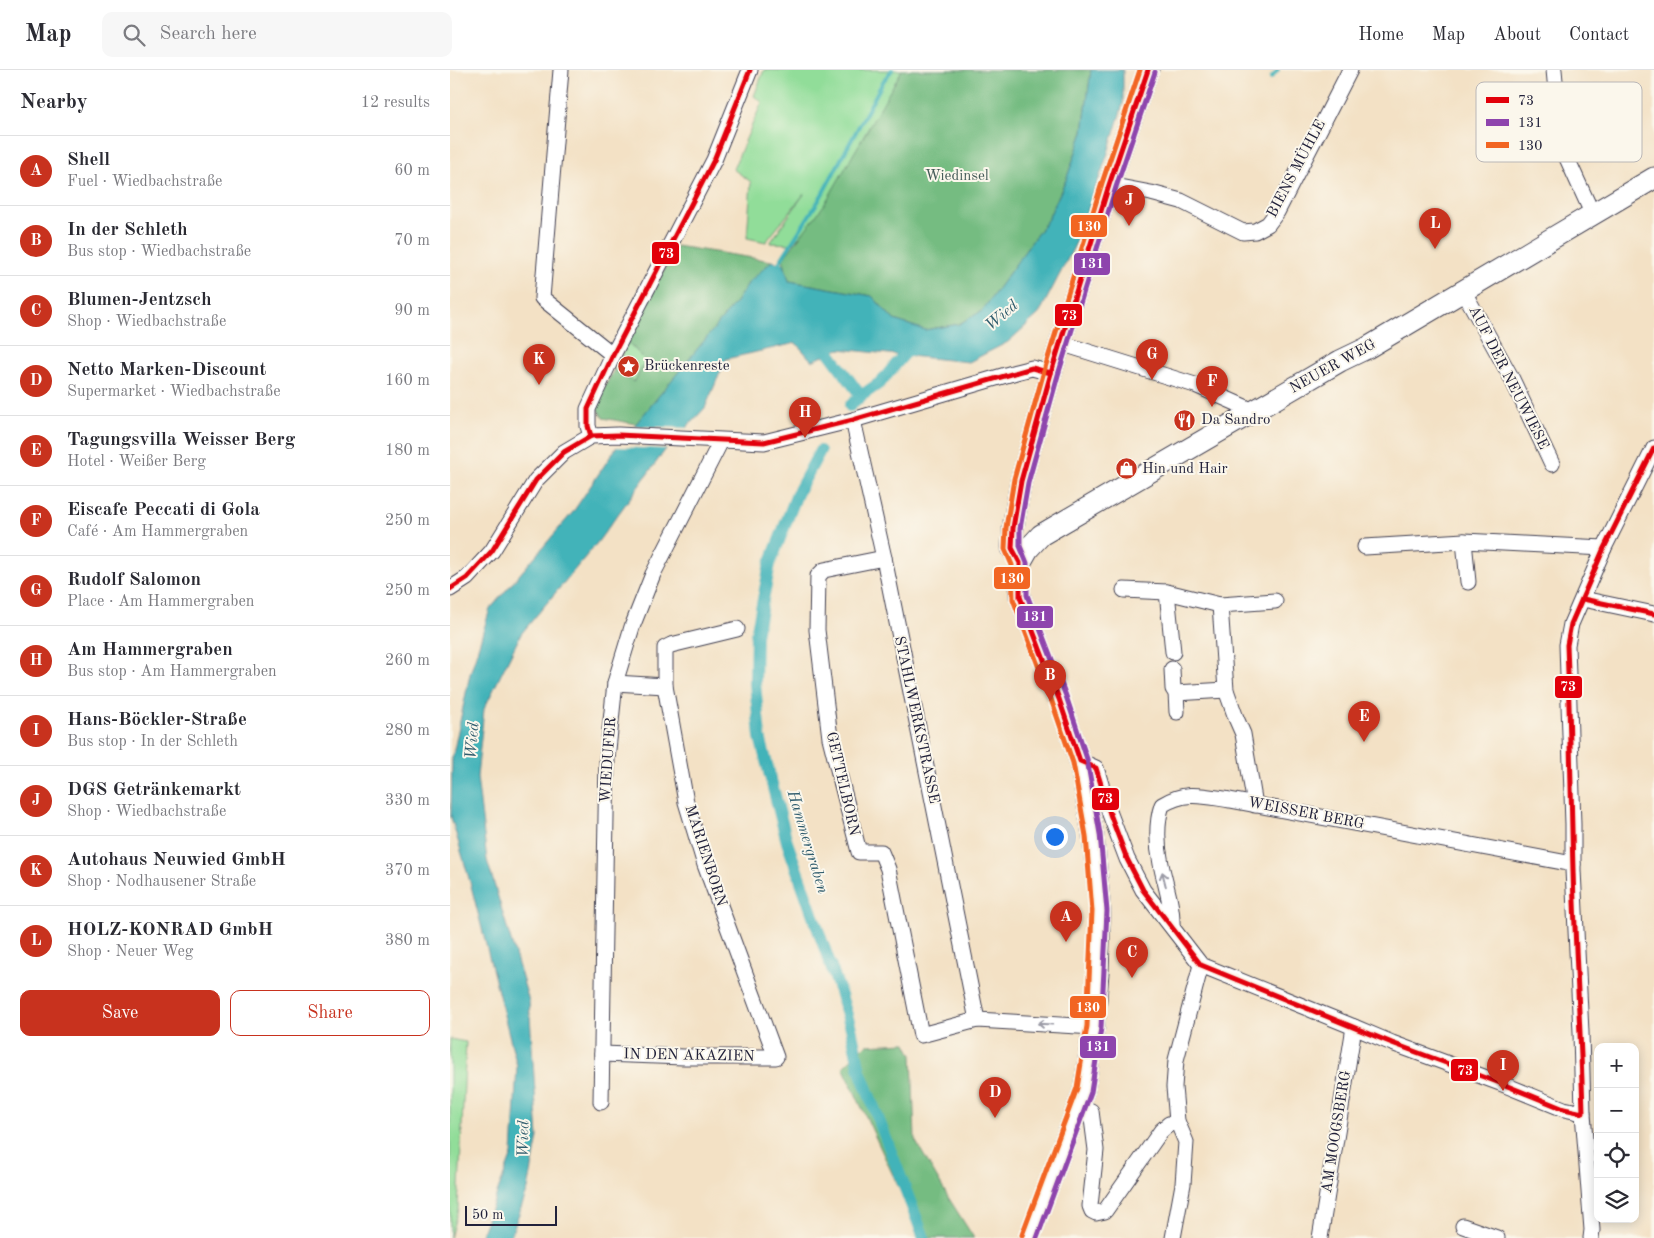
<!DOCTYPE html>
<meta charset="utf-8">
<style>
body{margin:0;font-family:"Old Standard TT",serif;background:#f7f7f7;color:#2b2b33}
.controls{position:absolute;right:15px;bottom:15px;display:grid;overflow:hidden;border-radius:10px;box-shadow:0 2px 12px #0003}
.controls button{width:45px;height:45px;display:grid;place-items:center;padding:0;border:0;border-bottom:1px solid #e1e1e2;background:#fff;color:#2b2b33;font:25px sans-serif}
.scale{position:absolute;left:15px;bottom:12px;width:92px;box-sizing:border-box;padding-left:5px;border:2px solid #22223b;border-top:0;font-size:14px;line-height:18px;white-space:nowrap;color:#22223b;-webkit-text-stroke:4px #fbf7ec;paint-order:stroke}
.you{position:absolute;left:604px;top:766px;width:18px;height:18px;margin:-12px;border:4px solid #fff;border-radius:50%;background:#1a73e8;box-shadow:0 0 0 8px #1a73e833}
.badge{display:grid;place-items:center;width:32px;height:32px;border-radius:50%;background:#c8321e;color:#fff;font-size:16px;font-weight:700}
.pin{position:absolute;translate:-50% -41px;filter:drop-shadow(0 1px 2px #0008)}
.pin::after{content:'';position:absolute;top:26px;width:18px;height:15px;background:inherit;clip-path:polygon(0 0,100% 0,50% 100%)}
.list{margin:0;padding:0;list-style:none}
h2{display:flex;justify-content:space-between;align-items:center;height:65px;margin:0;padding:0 20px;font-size:21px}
h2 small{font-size:16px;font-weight:400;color:#7c7c81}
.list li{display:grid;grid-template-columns:32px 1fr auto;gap:15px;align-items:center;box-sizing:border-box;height:70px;padding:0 20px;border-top:1px solid #e1e1e2}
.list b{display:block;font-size:19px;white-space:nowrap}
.list p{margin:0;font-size:16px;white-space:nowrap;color:#7c7c81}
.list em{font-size:16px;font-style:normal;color:#7c7c81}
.actions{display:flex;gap:10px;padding:15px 20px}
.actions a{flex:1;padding:11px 0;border:1px solid #c8321e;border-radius:10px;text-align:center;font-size:18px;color:#c8321e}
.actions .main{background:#c8321e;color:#fff}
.icon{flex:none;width:28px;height:28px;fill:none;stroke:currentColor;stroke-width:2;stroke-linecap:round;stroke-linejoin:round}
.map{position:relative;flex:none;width:1204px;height:1168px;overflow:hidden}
header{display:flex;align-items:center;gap:30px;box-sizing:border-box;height:70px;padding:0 25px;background:#fff;border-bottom:1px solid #e1e1e2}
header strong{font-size:24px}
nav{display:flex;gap:28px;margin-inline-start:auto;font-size:18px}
.search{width:350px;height:45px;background:#f7f7f7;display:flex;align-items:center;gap:12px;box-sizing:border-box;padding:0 18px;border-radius:10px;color:#7c7c81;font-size:19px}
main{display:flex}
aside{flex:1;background:#fff}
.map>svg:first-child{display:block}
.green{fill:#91dd99;stroke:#5a806a}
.forest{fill:#74bc81;stroke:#4b6f5e}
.water{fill:#43b3b9;stroke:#326a7a}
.pier{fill:#f3e1c5}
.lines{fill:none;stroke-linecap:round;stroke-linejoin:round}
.stream{stroke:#43b3b9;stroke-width:4}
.canal{stroke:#43b3b9;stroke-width:12}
.street-casing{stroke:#413f50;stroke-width:17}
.secondary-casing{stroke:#413f50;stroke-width:23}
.street{stroke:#fff;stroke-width:15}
.secondary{stroke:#fff;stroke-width:21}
.bus-1-casing{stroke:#fbf7ec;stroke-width:9}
.bus-2-casing{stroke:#fbf7ec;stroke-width:9}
.bus-3-casing{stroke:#fbf7ec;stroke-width:9}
.bus-1{stroke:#e2000a;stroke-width:5}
.bus-2{stroke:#8e44ad;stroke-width:5}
.bus-3{stroke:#f26522;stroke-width:5}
.oneway{stroke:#9c9ca7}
.labels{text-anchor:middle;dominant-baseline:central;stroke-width:4;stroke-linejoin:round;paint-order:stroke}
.street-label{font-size:15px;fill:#22223b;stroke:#fbf7ec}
.park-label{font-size:15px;fill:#435a57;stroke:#fbf7ec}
.poi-label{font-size:15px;fill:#22223b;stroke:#fbf7ec;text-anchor:start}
.water-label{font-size:16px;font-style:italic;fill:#2f5c6d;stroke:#fbf7ec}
.key{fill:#fbf7ec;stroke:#bab7b7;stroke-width:1}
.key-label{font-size:14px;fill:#22223b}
.line-badge{stroke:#fbf7ec;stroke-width:2}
.badge-label{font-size:14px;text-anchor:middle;font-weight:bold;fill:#fff}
</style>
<header>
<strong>Map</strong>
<div class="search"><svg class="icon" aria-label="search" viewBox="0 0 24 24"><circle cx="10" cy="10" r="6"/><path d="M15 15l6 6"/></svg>Search here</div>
<nav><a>Home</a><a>Map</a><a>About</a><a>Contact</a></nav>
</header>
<main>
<aside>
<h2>Nearby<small>12 results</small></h2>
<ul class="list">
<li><span class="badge">A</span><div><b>Shell</b><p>Fuel · Wiedbachstraße</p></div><em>60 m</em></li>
<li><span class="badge">B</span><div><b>In der Schleth</b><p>Bus stop · Wiedbachstraße</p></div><em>70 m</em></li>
<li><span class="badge">C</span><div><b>Blumen-Jentzsch</b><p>Shop · Wiedbachstraße</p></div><em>90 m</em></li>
<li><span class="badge">D</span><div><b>Netto Marken-Discount</b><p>Supermarket · Wiedbachstraße</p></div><em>160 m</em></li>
<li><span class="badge">E</span><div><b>Tagungsvilla Weisser Berg</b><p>Hotel · Weißer Berg</p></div><em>180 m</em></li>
<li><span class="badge">F</span><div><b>Eiscafe Peccati di Gola</b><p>Café · Am Hammergraben</p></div><em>250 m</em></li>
<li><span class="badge">G</span><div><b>Rudolf Salomon</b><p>Place · Am Hammergraben</p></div><em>250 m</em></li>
<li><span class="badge">H</span><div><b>Am Hammergraben</b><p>Bus stop · Am Hammergraben</p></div><em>260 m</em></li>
<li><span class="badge">I</span><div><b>Hans-Böckler-Straße</b><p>Bus stop · In der Schleth</p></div><em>280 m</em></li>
<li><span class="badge">J</span><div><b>DGS Getränkemarkt</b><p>Shop · Wiedbachstraße</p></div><em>330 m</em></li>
<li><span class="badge">K</span><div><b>Autohaus Neuwied GmbH</b><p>Shop · Nodhausener Straße</p></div><em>370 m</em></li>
<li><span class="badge">L</span><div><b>HOLZ-KONRAD GmbH</b><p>Shop · Neuer Weg</p></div><em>380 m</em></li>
</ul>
<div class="actions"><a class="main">Save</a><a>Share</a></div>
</aside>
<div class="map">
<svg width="1204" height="1168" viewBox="0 0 1204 1168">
<rect width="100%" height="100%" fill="#fbf7ec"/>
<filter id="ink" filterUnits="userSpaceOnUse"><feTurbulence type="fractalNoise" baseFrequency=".02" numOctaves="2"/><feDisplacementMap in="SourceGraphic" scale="10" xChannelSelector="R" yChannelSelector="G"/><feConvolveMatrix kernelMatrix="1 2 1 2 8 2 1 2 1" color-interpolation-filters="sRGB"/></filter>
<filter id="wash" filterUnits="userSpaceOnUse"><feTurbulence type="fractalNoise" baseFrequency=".0096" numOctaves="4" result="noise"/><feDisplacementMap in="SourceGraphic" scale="20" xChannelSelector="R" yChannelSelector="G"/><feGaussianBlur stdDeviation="1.12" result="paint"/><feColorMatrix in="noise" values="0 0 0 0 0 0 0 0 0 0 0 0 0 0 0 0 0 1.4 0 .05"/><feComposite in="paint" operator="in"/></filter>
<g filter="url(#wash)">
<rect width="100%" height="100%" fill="#f3e1c5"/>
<g class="green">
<polygon points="314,0 452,0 440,22 458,122 349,167 343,174 320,173 354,124 316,172 297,168 301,112 283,99 312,32 304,26"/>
<polygon points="178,272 196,291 184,312 164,300"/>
<polygon points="0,969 16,972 8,1139 0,1168"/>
</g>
<g class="forest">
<polygon points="452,0 641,0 633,62 616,110 598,149 532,241 509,254 475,260 444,250 422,226 339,211 333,189 374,135"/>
<polygon points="226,176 322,191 299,212 286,232 186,354 153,348 145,334 164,300 184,312 196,291 178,272"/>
<polygon points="456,973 462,985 465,1070 498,1127 524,1168 472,1168 393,997 416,975"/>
</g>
<polygon class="water" points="641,0 673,0 673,34 657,86 626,173 589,244 558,272 519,292 389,279 362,291 346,273 276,289 255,338 216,379 147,473 71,564 34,639 27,707 37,790 79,931 88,1067 78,1119 60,1168 30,1168 62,1084 67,996 20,812 1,747 2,689 20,604 40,539 123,442 166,378 286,232 299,212 322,191 334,194 339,211 422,226 444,250 475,260 509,254 532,241 598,149 616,110 633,62"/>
<polygon class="pier" points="181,356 239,358 219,379 164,377"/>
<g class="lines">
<g class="stream">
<polyline points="821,8 828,0"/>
<polyline points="327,196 369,130 434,10 442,0"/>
</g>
<g class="canal">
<polyline points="369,269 411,326"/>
<polyline points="400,336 411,326 431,312 463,274"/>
<polyline points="370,381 347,424 320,494 306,565 305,613 310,667 337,772 390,922 401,958 410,1001 474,1168"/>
</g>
</g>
</g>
<g filter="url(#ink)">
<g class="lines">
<defs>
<g id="street">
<polyline points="111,0 92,228 163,285"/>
<polyline points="1104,0 1111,75 1142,143"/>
<polyline points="659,115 701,123 731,131 793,162 805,161 818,154 827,142 900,0"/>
<polyline points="1014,222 1061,307 1102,394"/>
<polyline points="610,273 745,315 795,337 799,343"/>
<polyline points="403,350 434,488 527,950"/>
<polyline points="141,366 138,356 138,339 163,285 264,90 300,0"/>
<polyline points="1014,471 1018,512"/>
<polyline points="915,477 1014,471 1154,478"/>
<polyline points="434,488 374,500 368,506 367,560 380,668 409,782 431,782 438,799 471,965 527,950 644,957"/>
<polyline points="0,519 17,508 42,481 86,410 114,382 141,366 168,365 314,372 403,350 566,302 582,298 601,303"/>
<polyline points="674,520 717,522 770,535 825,531"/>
<polyline points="717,522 723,582"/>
<polyline points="1133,529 1204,544"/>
<polyline points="770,535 776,620 786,648 793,664 805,735"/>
<polyline points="722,599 723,619 726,623 776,620"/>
<polyline points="165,613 215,616"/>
<polyline points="726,623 727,642"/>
<polyline points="630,691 646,698 660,744 677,789 693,820 751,895 904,957 942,973 1050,1013 1114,1039 1133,1043"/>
<path d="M 722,856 C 723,835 715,815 711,794 C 707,776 706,753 712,735 C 736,720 753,726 780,730 L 1123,794"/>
<polyline points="152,984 234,987 326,987 255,795 236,732 215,616 215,578 221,575 287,559"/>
<polyline points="151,1032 157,689 165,613 182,557 203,504 271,371"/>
<polyline points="629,1035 641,1041 646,1080 640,1136 642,1141 646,1143 655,1141 711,1061 719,1054 727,1051"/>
<polyline points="1013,1156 1047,1168"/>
<polyline points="723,1168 733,1114 736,1072 727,1051 724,1017 726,990 751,895"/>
<polyline points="870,1168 904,957"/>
<polyline points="1141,1168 1142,1160 1133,1043 1131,962 1123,800 1123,754 1117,575 1121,554 1154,478 1204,378"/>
</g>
<g id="secondary">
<polyline points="570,493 578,479 591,465 890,291 917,278 1204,108"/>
<polyline points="579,1168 634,1020 644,957 648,902 650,841 643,765 630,691 609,629 570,527 569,516 570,493 562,478 563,458 571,411 601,303 659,115 698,0"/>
</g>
</defs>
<use href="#street" class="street-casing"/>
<use href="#secondary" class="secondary-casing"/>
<use href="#street" class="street"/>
<use href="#secondary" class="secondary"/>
<defs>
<g id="bus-1">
<path d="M 698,0 L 659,115 L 601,303 L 571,411 L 563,458 L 562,478 L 570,493 L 570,527 L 609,629 L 630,691 L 646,698 L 660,744 L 677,789 L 693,820 L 751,895 L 942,973 L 1050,1013 L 1114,1039 L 1133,1043 C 1131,962 1125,881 1123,800 C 1121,725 1120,650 1117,575 L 1121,554 L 1154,478 L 1204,378"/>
<polyline points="141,366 138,356 138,339 163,285 264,90 300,0"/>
<polyline points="0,519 17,508 42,481 86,410 114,382 141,366 168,365 314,372 403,350 582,298 601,303"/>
<polyline points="1133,529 1204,544"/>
</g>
<polyline id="bus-2" points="587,1168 641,1022 651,958 657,841 650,764 637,689 616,626 577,525 577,493 570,476 570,459 578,413 608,305 666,117 705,2"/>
<polyline id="bus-3" points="572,1165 627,1018 637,956 642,841 636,766 623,693 602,632 563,529 562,495 555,479 556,458 564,409 594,301 652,113 690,0"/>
</defs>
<use href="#bus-1" class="bus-1-casing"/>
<use href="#bus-2" class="bus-2-casing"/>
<use href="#bus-3" class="bus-3-casing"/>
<use href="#bus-1" class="bus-1"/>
<use href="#bus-2" class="bus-2"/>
<use href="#bus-3" class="bus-3"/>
</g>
<defs><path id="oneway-shaft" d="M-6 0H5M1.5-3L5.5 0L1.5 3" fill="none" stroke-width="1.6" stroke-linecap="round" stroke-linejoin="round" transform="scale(1.25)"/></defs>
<g class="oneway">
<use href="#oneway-shaft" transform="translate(714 809) rotate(-104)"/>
<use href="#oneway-shaft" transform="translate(595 954) rotate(-177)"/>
</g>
</g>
<defs>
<symbol id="sight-disc" viewBox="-11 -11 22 22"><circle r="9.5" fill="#c8321e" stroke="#fbf7ec"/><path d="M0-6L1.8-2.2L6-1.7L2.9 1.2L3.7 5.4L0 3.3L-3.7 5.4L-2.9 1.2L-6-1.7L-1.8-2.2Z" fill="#fff"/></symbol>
<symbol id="restaurant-disc" viewBox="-11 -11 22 22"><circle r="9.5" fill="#c8321e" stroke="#fbf7ec"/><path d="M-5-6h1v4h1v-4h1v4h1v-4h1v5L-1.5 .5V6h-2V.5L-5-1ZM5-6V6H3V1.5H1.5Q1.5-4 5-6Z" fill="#fff"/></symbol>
<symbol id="shop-disc" viewBox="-11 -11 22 22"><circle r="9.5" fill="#c8321e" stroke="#fbf7ec"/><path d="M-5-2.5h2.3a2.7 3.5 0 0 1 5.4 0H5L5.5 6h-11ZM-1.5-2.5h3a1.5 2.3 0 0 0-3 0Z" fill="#fff"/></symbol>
</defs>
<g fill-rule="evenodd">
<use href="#sight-disc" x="166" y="284" width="25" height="25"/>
<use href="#restaurant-disc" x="722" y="338" width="25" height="25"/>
<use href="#shop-disc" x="664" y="386" width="25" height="25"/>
</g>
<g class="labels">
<g class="street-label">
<text transform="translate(847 99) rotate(-62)">BIENS MÜHLE</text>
<text transform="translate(883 297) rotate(-29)">NEUER WEG</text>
<text transform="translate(1058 308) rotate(63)">AUF DER NEUWIESE</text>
<text transform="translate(466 650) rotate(78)">STAHLWERKSTRASSE</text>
<text transform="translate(159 690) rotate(-86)">WIEDUFER</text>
<text transform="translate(392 714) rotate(77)">GETTELBORN</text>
<text transform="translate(856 744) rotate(11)">WEISSER BERG</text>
<text transform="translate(255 786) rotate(72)">MARIENBORN</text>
<text transform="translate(239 986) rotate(1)">IN DEN AKAZIEN</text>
<text transform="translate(887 1062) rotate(-81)">AM MOOGSBERG</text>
</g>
<g class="park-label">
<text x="507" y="106">Wiedinsel</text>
</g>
<g class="poi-label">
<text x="194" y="296">Brückenreste</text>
<text x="751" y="350">Da Sandro</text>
<text x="692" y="399">Hin und Hair</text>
</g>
<g class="water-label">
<text transform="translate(552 246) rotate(-40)">Wied</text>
<text transform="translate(23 671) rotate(-85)">Wied</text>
<text transform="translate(357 772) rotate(73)">Hammergraben</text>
<text transform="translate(74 1069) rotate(-89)">Wied</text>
</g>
</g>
<rect x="1026" y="12" width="166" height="80" rx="8" class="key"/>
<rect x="1036" y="27" width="23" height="6" fill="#e2000a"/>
<rect x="1036" y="49" width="23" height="7" fill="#8e44ad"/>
<rect x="1036" y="72" width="23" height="6" fill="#f26522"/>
<g class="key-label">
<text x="1068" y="35">73</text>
<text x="1068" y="57">131</text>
<text x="1068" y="80">130</text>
</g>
<g class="line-badge">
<rect x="620" y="144" width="38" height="24" rx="5" fill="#f26522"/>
<rect x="201" y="171" width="29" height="24" rx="5" fill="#e2000a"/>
<rect x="623" y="182" width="38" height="24" rx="5" fill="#8e44ad"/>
<rect x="604" y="233" width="29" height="24" rx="5" fill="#e2000a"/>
<rect x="543" y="496" width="38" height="24" rx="5" fill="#f26522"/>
<rect x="566" y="535" width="38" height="24" rx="5" fill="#8e44ad"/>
<rect x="1104" y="605" width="29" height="24" rx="5" fill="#e2000a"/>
<rect x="641" y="717" width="29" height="24" rx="5" fill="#e2000a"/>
<rect x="619" y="925" width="38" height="24" rx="5" fill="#f26522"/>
<rect x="629" y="965" width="38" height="24" rx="5" fill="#8e44ad"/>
<rect x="1000" y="988" width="29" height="24" rx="5" fill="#e2000a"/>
</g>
<g class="badge-label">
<text x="639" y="161">130</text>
<text x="216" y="188">73</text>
<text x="642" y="198">131</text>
<text x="619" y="250">73</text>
<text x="562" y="513">130</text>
<text x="585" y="551">131</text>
<text x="1118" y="621">73</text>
<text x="655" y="733">73</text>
<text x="638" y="942">130</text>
<text x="648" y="981">131</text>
<text x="1015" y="1005">73</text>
</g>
</svg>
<div class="controls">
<button>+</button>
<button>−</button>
<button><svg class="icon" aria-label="locate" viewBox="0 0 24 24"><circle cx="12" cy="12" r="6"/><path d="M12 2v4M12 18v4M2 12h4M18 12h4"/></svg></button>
<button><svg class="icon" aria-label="layers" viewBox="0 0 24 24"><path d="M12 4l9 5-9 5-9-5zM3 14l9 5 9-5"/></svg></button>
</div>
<div class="scale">50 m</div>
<div class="you"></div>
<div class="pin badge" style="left:616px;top:872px">A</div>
<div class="pin badge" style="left:600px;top:631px">B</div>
<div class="pin badge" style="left:682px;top:908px">C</div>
<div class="pin badge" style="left:545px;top:1048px">D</div>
<div class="pin badge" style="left:914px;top:672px">E</div>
<div class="pin badge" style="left:762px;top:337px">F</div>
<div class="pin badge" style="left:702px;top:310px">G</div>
<div class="pin badge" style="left:355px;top:368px">H</div>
<div class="pin badge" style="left:1053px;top:1021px">I</div>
<div class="pin badge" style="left:679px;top:156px">J</div>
<div class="pin badge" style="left:89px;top:315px">K</div>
<div class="pin badge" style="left:985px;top:179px">L</div>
</div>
</main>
